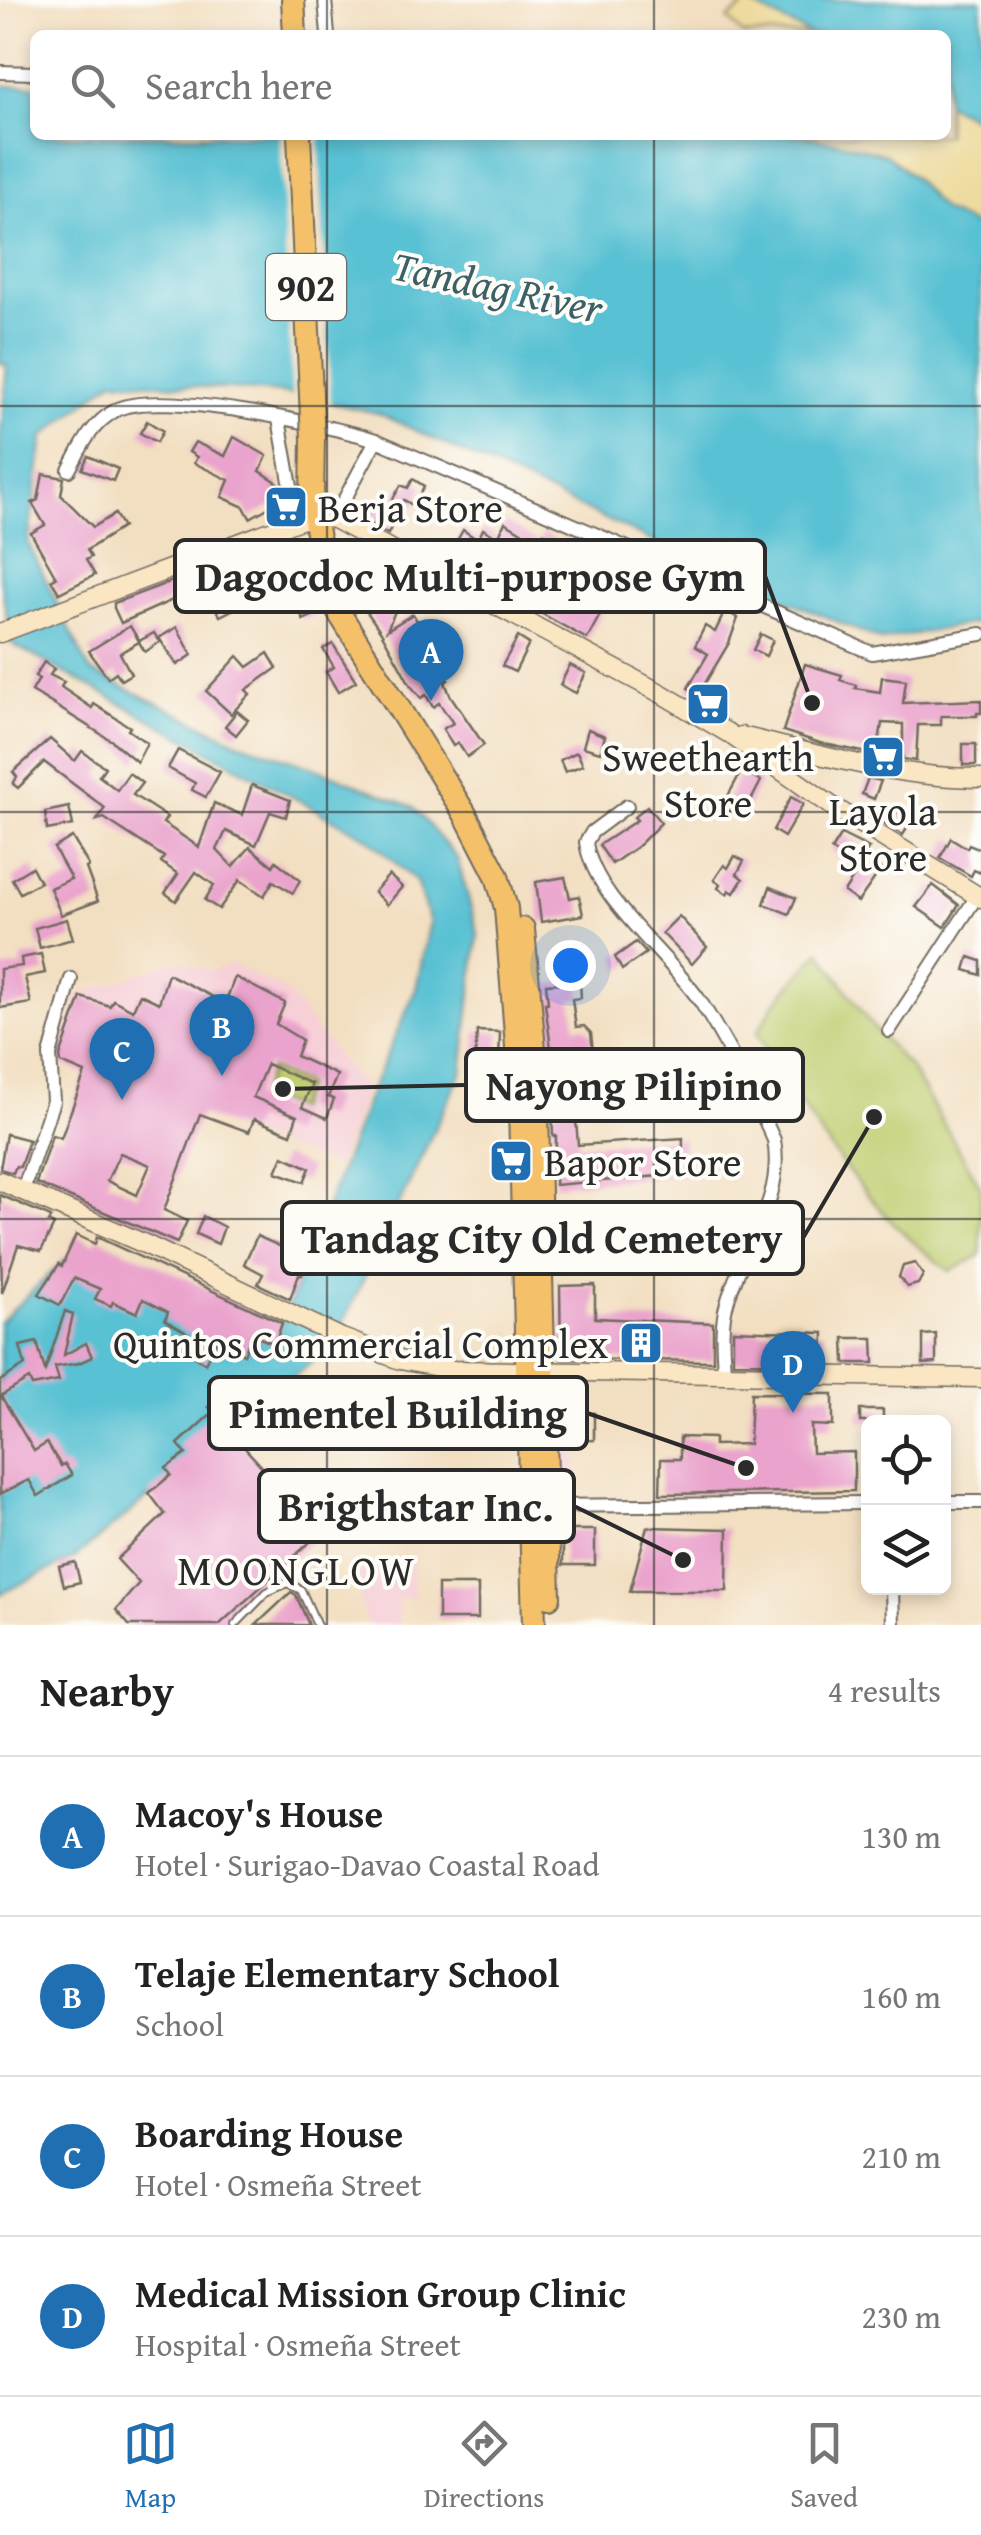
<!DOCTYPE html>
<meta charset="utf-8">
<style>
body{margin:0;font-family:"Gentium Book Plus",serif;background:#f2f2f2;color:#222}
.controls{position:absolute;right:30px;bottom:30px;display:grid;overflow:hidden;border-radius:15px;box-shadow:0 5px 15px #0003}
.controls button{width:90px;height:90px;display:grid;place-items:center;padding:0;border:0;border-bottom:2px solid #e0e0e0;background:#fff;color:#222;font:50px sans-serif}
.you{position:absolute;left:570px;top:965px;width:35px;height:35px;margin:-25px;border:8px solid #fff;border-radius:50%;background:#1a73e8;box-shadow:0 0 0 15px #1a73e833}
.badge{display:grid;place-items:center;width:65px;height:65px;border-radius:50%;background:#1f6fb2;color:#fff;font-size:32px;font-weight:700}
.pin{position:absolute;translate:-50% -82px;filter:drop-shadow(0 2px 5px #0008)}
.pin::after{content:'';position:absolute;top:52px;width:35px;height:30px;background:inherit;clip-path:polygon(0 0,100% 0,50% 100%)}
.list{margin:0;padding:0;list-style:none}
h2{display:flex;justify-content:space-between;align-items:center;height:130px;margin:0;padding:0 40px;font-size:42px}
h2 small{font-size:32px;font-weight:400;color:#767676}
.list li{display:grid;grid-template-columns:65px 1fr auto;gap:30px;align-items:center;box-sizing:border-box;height:160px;padding:0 40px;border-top:2px solid #e0e0e0}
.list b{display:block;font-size:38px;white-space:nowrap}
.list p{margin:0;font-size:32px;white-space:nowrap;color:#767676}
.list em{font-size:32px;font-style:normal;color:#767676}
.icon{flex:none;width:55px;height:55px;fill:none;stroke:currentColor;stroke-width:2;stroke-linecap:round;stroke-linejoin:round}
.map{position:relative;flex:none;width:981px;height:1625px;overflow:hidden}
.search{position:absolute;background:#fff;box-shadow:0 5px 15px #0003;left:30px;right:30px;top:30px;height:110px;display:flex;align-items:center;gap:25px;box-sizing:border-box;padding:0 35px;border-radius:15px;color:#767676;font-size:38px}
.sheet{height:770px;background:#fff}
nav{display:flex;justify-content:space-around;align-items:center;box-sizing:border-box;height:140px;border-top:2px solid #e0e0e0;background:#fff;font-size:28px;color:#767676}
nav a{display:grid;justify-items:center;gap:5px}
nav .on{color:#1f6fb2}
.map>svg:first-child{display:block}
.built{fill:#f6cfd7}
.green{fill:#bfcc6d;stroke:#757c4c;stroke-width:2.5}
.sand{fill:#eeda9e;stroke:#8c8264;stroke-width:2.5}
.water{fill:#58c1d3;stroke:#42767f;stroke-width:2.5}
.pier{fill:#f2dec0}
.building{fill:#eaa3cc;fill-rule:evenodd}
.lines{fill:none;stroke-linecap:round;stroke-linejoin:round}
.lane-casing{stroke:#716a5f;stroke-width:10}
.street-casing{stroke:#716a5f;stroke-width:16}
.secondary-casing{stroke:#716a5f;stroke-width:21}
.highway-casing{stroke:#716a5f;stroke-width:26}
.lane{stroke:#fff;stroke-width:6}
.street{stroke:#fff;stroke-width:12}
.secondary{stroke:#fbe6c3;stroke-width:18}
.highway{stroke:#f4c16a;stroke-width:22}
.highway-bridge-casing{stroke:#716a5f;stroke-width:26;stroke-linecap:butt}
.highway-bridge{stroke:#f4c16a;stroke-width:22}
.grid{fill:none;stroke:#2b2b2b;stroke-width:2.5;stroke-opacity:0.55}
.labels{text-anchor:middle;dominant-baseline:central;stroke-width:8;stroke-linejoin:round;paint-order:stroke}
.shield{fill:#fdfcf7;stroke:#6a6a68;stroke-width:2.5}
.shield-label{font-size:38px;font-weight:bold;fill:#2b2b2b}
.poi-label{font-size:40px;fill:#2b2b2b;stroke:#fdfcf7;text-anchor:start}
.water-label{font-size:42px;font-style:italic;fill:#3b6066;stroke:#fdfcf7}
.neighbourhood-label{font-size:42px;letter-spacing:2.5px;fill:#2b2b2b;stroke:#fdfcf7}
.leader{fill:none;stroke:#2b2b2b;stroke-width:4}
.callout-dot{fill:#2b2b2b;stroke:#fdfcf7;stroke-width:4}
.callout{fill:#fdfcf7;stroke:#2b2b2b;stroke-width:4}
.callout-label{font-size:42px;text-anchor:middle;font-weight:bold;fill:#2b2b2b}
</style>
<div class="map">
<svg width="981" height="1625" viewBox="0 0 981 1625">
<rect width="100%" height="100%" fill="#fdfcf7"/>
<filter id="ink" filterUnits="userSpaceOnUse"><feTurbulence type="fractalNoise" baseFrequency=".01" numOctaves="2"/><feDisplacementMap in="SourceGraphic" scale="20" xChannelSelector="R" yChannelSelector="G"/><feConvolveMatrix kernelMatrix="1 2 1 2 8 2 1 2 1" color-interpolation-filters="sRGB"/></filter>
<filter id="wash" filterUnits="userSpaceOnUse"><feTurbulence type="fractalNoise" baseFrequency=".0048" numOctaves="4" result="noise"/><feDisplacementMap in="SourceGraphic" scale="40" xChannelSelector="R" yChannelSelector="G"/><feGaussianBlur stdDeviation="2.25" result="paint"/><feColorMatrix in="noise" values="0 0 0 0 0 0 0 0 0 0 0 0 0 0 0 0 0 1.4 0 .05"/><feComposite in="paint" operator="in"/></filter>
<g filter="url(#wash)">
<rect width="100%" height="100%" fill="#f2dec0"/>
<g class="built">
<polygon points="178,961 212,971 232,964 285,991 365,1089 338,1167 55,1063 79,994"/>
<polygon points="557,1443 576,1443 576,1483 557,1482"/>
<polygon points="412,1555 414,1598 398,1597 400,1625 368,1625 351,1573"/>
</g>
<g class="green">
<path d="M 820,951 L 872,1026 L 911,1069 L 981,1187 L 981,1255 L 950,1271 C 865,1212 810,1120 757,1033 L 775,1003 Z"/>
<polygon points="270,1069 306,1085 296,1109 261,1094"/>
</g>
<g class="sand">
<polygon points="748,3 811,35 743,35 728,19"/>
<polygon points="946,103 981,121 981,229 942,210 914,178 887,155 838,142 791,135 946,135"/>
</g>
<g class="water">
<polygon points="743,0 981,0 981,121 946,103 946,35 811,35"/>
<polygon points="0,86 35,86 35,135 791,135 838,142 887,155 914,178 942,210 981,229 981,622 881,640 708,567 378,413 283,393 113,380 43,437 28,543 90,671 238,742 313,767 413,807 457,858 478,934 462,1071 333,1344 76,1557 0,1594 0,1322 69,1256 138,1282 274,1344 371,1091 416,989 430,922 416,881 368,838 12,644 0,579 0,442 7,365 0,363"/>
</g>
<polygon class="pier" points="280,135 319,135 331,408 292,400"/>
<g id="blocks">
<g class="building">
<polygon points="147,421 163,431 157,442 140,433"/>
<polygon points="234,437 267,456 260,471 280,484 273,505 250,518 244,507 222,497 229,480 194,463 197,457 189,452 195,442 225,456"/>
<polygon points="88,456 118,469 113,481 82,469"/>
<polygon points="43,474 64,478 61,495 93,527 115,514 123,527 87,550 91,557 86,560 95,575 59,593 51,580 56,577 31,533 45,525 32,503 38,500"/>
<polygon points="413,479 424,486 414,506 404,500 388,534 364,521 373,505 386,511 401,485 408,488"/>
<polygon points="505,522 538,542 544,533 558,542 547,560 571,576 561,594 581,606 602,571 618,581 587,639 446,560 463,530 478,540 483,529 498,538"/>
<polygon points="359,547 411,574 387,630 413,614 422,629 417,632 423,645 448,680 445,682 450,695 484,745 467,757 458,743 453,746 443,729 453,723 439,703 433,707 426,695 421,698 411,686 381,632 346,582 336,556 360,551"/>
<polygon points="252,551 255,558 240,565 241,568 185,591 186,594 121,623 114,608 114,603"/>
<polygon points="306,562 311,595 321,612 303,620 293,590 290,565"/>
<polygon points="231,594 238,607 220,616 213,603"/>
<polygon points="725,611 738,618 729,643 698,695 688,688 708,654 695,646 705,626 715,632"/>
<polygon points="130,626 139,641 154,633 160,642 145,652 139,642 120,653 131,674 121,680 116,672 108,678 89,651"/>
<polygon points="177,627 192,655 177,665 159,638"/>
<polygon points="761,634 773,640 766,656 753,650"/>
<polygon points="518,637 529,644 515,672 502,666"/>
<polygon points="333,644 356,681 338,692 326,672 334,667 323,649"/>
<polygon points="268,653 277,668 246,690 250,694 231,714 206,691 238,656 248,667"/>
<polygon points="44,662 54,669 50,675 64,682 61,687 92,708 94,704 130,727 128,730 147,743 137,762 112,741 32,691 39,679 35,676"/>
<polygon points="805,664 842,675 840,680 856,685 855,688 880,692 882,677 906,680 903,703 981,700 981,713 977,713 977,716 941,716 941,725 918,725 916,761 903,759 903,724 882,723 877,755 820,743 783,731"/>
<polygon points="570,665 586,673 576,693 560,685"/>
<polygon points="237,711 248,720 236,735 225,726"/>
<polygon points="588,729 605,736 600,752 583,747"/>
<polygon points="50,739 75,761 82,751 96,761 105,767 99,776 117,790 129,773 142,783 133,795 167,817 163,823 199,847 214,803 242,815 252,785 290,800 286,817 270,812 256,845 226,831 217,850 233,867 250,847 273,866 276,861 300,880 293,893 273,881 264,896 240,880 219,909 205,900 214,885 196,872 176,901 165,893 178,874 161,862 164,857 104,818 97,820 105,808 44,762 18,788 13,784 17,777 13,772"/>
<rect x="963" y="744" width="13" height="21"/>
<polygon points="178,750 220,772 206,797 192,790 195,783 168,768"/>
<polygon points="577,752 583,765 565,772 560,760"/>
<polygon points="742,770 761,781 742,818 722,807"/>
<polygon points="868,778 881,781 874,799 862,794"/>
<polygon points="791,797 803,804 784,837 773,830"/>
<polygon points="878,805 894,813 897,807 914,817 903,835 873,816"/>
<polygon points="647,806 661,823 638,846 612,864 599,845 637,820 634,817"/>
<polygon points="69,807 73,825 47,830 45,812"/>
<polygon points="841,834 869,848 863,857 881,869 858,902 844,892 859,869 831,850"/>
<polygon points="72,837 89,866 86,868 98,901 61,915 50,888 71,879 54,848"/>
<polygon points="951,838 967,848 969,844 981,849 981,873 974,870 971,876 940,858"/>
<polygon points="735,856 744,861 737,874 743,879 734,893 729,890 727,894 718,888 720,884 714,880 724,865 728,868"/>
<polygon points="32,867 40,882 20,893 12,879"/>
<polygon points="389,875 402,887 387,905 374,892"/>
<polygon points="565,877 570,898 579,896 583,915 541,922 536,882"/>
<polygon points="933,885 959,905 945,927 916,907"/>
<polygon points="770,887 796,898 789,914 764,904"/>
<polygon points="679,916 707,947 692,964 662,933"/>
<polygon points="67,919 73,939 40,948 35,928"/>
<polygon points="636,942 646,953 622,970 615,957"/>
<polygon points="41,954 45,973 25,977 31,1003 0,1008 0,969 22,966 21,958"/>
<polygon points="969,957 981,961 981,975 965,970"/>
<path d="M 168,974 L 225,1003 L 235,977 L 285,1003 L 276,1024 L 302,1040 L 296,1056 L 337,1075 L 328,1097 L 334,1099 L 327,1118 L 302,1107 L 312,1084 L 267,1064 L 253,1097 L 297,1116 L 291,1134 L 254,1119 L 249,1132 L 200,1114 L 164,1210 L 187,1221 L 177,1243 L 36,1183 L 52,1135 L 61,1138 L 85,1073 L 61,1063 L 60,1056 L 81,997 L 110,1006 L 113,1000 L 133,1010 L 140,994 L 159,1003 ZM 120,1153 L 150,1165 L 137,1195 L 107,1181 Z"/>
<polygon points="580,982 581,998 572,999 576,1027 584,1026 591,1033 593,1052 552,1056 545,1003 548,1003 546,984"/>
<polygon points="477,1031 500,1032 499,1062 475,1060"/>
<polygon points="575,1108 578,1145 683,1138 682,1174 555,1185 556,1136 553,1136 552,1110"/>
<polygon points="6,1134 29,1140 20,1167 16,1166 13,1173 0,1169"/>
<polygon points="283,1156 310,1168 304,1182 276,1172"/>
<polygon points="0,1195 51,1217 48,1222 54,1225 41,1251 18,1245 2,1293"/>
<polygon points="295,1212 323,1226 302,1275 299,1274 290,1299 258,1284 263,1274 244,1264 257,1236 288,1250 300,1228 289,1223"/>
<polygon points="203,1216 224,1227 218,1244 196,1234"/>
<polygon points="76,1235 95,1244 97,1237 282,1323 275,1344 252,1335 244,1354 216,1341 205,1363 187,1352 196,1338 165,1320 168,1312 143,1299 137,1313 113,1302 111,1306 95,1299 100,1289 74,1278 60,1305 39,1294 59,1264 62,1266"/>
<polygon points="915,1263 923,1275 918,1284 907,1287 899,1277 903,1266"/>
<polygon points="595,1285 595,1318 713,1323 713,1361 561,1359 560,1286"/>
<polygon points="65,1311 73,1314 64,1355 86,1343 92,1357 79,1363 55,1367 59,1381 32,1386 29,1379 1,1396 34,1451 47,1443 61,1466 65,1464 72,1475 38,1496 29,1480 0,1494 0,1381 25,1365 20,1346 37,1342 45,1371"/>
<polygon points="733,1330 824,1333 823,1363 733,1362"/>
<polygon points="936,1334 936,1363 923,1364 923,1335"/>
<polygon points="844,1338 873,1338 874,1363 845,1363"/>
<polygon points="258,1381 273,1400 234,1436 321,1532 219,1625 129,1625 116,1610 139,1583 117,1559 165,1514 149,1493 171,1475 166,1468 186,1454 178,1444 213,1412 209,1407 220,1399 228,1409"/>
<polygon points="751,1393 833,1394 833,1426 811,1425 812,1453 854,1452 854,1491 660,1494 661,1459 680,1459 680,1437 714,1438 714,1445 749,1444"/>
<rect x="860" y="1410" width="23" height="12"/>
<polygon points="559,1413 594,1413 594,1440 560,1441"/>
<polygon points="647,1527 728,1529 727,1591 630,1591"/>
<rect x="563" y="1530" width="32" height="35"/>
<polygon points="75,1562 80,1582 64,1586 59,1566"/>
<rect x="438" y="1585" width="40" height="34"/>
<polygon points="291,1592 296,1595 309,1625 256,1625"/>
</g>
</g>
</g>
<g filter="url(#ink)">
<use href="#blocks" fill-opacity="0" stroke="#716a5f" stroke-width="2.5"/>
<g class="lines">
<defs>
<polyline id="lane" points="235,1625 267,1592 288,1583 301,1590 317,1625"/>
<g id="street">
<polyline points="325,0 328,35"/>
<polyline points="0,72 35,73"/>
<polyline points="279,419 297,521"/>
<path d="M 69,470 C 82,446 91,424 116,410 C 156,388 329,425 376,440 L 872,653 L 981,634"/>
<polyline points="334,519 376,440"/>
<path d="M 627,806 L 592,832 L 586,842 C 593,898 672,957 702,1004 C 729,1047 753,1094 774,1140 C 785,1202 743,1245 727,1303 C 720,1326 723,1349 724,1373"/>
<polyline points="889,1031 977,896"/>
<polyline points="23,1190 53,1101 50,1055 71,979"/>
<polyline points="944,1502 981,1502"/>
<polyline points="541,1506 868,1503"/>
<polyline points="892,1588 893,1625"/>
</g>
<g id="secondary">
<polyline points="0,633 297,521 314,516 334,519 662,694 728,733 832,806 981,898"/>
<path d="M 741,736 C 820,755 899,778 981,778"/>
<polyline points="0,1181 147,1245 342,1338 400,1360 454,1370 981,1378"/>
</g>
<g id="highway">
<polyline points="293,0 295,35"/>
<polyline points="313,439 312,500 326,592 465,814 497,876 506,908 519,1072 534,1625"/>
<polyline points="523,929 536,1072 549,1597"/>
</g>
</defs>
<use href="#lane" class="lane-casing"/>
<use href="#street" class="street-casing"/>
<use href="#secondary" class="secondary-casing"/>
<use href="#highway" class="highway-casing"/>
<use href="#lane" class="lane"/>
<use href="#street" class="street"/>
<use href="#secondary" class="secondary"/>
<use href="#highway" class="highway"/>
<defs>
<polyline id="highway-bridge" points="299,135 313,439"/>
</defs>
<use href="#highway-bridge" class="highway-bridge-casing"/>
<use href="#highway-bridge" class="highway-bridge"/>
</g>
</g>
<path class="grid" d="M 327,0 L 327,35M 654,0 L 654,35M 327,135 L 327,1625M 654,135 L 654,1625M 0,406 L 981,406M 0,812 L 981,812M 0,1219 L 981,1219"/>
<defs>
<symbol id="supermarket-square" viewBox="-11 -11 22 22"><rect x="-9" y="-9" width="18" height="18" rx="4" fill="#1f6fb2" stroke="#fdfcf7"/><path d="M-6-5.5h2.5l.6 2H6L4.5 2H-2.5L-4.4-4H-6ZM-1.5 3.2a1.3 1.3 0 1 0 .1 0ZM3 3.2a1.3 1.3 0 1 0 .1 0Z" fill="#fff"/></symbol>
<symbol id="building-square" viewBox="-11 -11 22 22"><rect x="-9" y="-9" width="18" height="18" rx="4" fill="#1f6fb2" stroke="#fdfcf7"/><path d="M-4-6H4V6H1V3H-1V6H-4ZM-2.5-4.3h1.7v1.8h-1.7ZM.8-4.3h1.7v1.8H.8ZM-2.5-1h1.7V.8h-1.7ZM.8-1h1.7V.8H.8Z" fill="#fff"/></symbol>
</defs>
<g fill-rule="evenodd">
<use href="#supermarket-square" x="261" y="482" width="50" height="50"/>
<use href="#supermarket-square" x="683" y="679" width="50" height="50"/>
<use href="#supermarket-square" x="858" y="732" width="50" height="50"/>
<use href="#supermarket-square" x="486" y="1136" width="50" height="50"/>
<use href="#building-square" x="616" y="1318" width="50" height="50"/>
</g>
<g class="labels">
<rect class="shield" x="266" y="254" width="80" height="66" rx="8"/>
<g class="shield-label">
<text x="306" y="287">902</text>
</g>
<g class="poi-label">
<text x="318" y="507">Berja Store</text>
<text x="708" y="756" text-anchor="middle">Sweethearth<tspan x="708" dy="46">Store</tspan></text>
<text x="883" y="810" text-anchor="middle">Layola<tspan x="883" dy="46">Store</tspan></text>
<text x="544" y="1161">Bapor Store</text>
<text x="608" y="1343" text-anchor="end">Quintos Commercial Complex</text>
</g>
<g class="water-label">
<text transform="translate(498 286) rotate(12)">Tandag River</text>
</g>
<g class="neighbourhood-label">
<text x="297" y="1569">MOONGLOW</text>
</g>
</g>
<path class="leader" d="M812 703L765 576M283 1089L466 1085M874 1117L803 1238M746 1468L587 1413M683 1560L574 1506"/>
<g class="callout-dot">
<circle cx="812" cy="703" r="10"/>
<circle cx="283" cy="1089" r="10"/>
<circle cx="874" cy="1117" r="10"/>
<circle cx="746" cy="1468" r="10"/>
<circle cx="683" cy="1560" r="10"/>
</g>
<g class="callout">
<rect x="175" y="540" width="590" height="72" rx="10"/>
<rect x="466" y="1049" width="337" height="72" rx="10"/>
<rect x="282" y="1202" width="521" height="72" rx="10"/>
<rect x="209" y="1377" width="378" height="72" rx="10"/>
<rect x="259" y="1470" width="315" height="72" rx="10"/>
</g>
<g class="callout-label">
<text x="470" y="591">Dagocdoc Multi-purpose Gym</text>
<text x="634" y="1100">Nayong Pilipino</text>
<text x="542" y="1253">Tandag City Old Cemetery</text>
<text x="398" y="1428">Pimentel Building</text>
<text x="416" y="1521">Brigthstar Inc.</text>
</g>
</svg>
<div class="controls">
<button><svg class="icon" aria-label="locate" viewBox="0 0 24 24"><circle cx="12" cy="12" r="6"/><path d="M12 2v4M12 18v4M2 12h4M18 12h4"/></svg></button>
<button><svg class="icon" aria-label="layers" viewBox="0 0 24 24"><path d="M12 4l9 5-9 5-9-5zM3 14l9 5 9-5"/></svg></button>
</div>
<div class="you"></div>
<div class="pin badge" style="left:431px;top:701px">A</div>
<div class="pin badge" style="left:222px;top:1076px">B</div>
<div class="pin badge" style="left:122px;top:1100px">C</div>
<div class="pin badge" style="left:793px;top:1413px">D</div>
<div class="search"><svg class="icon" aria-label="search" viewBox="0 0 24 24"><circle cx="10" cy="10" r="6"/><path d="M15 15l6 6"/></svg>Search here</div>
</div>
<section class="sheet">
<h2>Nearby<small>4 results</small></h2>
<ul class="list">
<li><span class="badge">A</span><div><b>Macoy's House</b><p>Hotel · Surigao-Davao Coastal Road</p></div><em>130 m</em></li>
<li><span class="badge">B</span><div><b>Telaje Elementary School</b><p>School</p></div><em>160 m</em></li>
<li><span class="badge">C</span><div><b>Boarding House</b><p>Hotel · Osmeña Street</p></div><em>210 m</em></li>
<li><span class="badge">D</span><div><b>Medical Mission Group Clinic</b><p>Hospital · Osmeña Street</p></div><em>230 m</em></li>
</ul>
</section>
<nav>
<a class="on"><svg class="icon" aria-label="map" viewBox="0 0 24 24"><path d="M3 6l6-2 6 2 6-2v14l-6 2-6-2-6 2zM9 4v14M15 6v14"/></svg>Map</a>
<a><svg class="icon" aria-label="directions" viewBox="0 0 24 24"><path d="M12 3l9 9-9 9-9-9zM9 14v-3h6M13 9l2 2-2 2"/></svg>Directions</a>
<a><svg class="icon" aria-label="saved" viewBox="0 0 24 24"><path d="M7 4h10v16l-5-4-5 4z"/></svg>Saved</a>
</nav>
